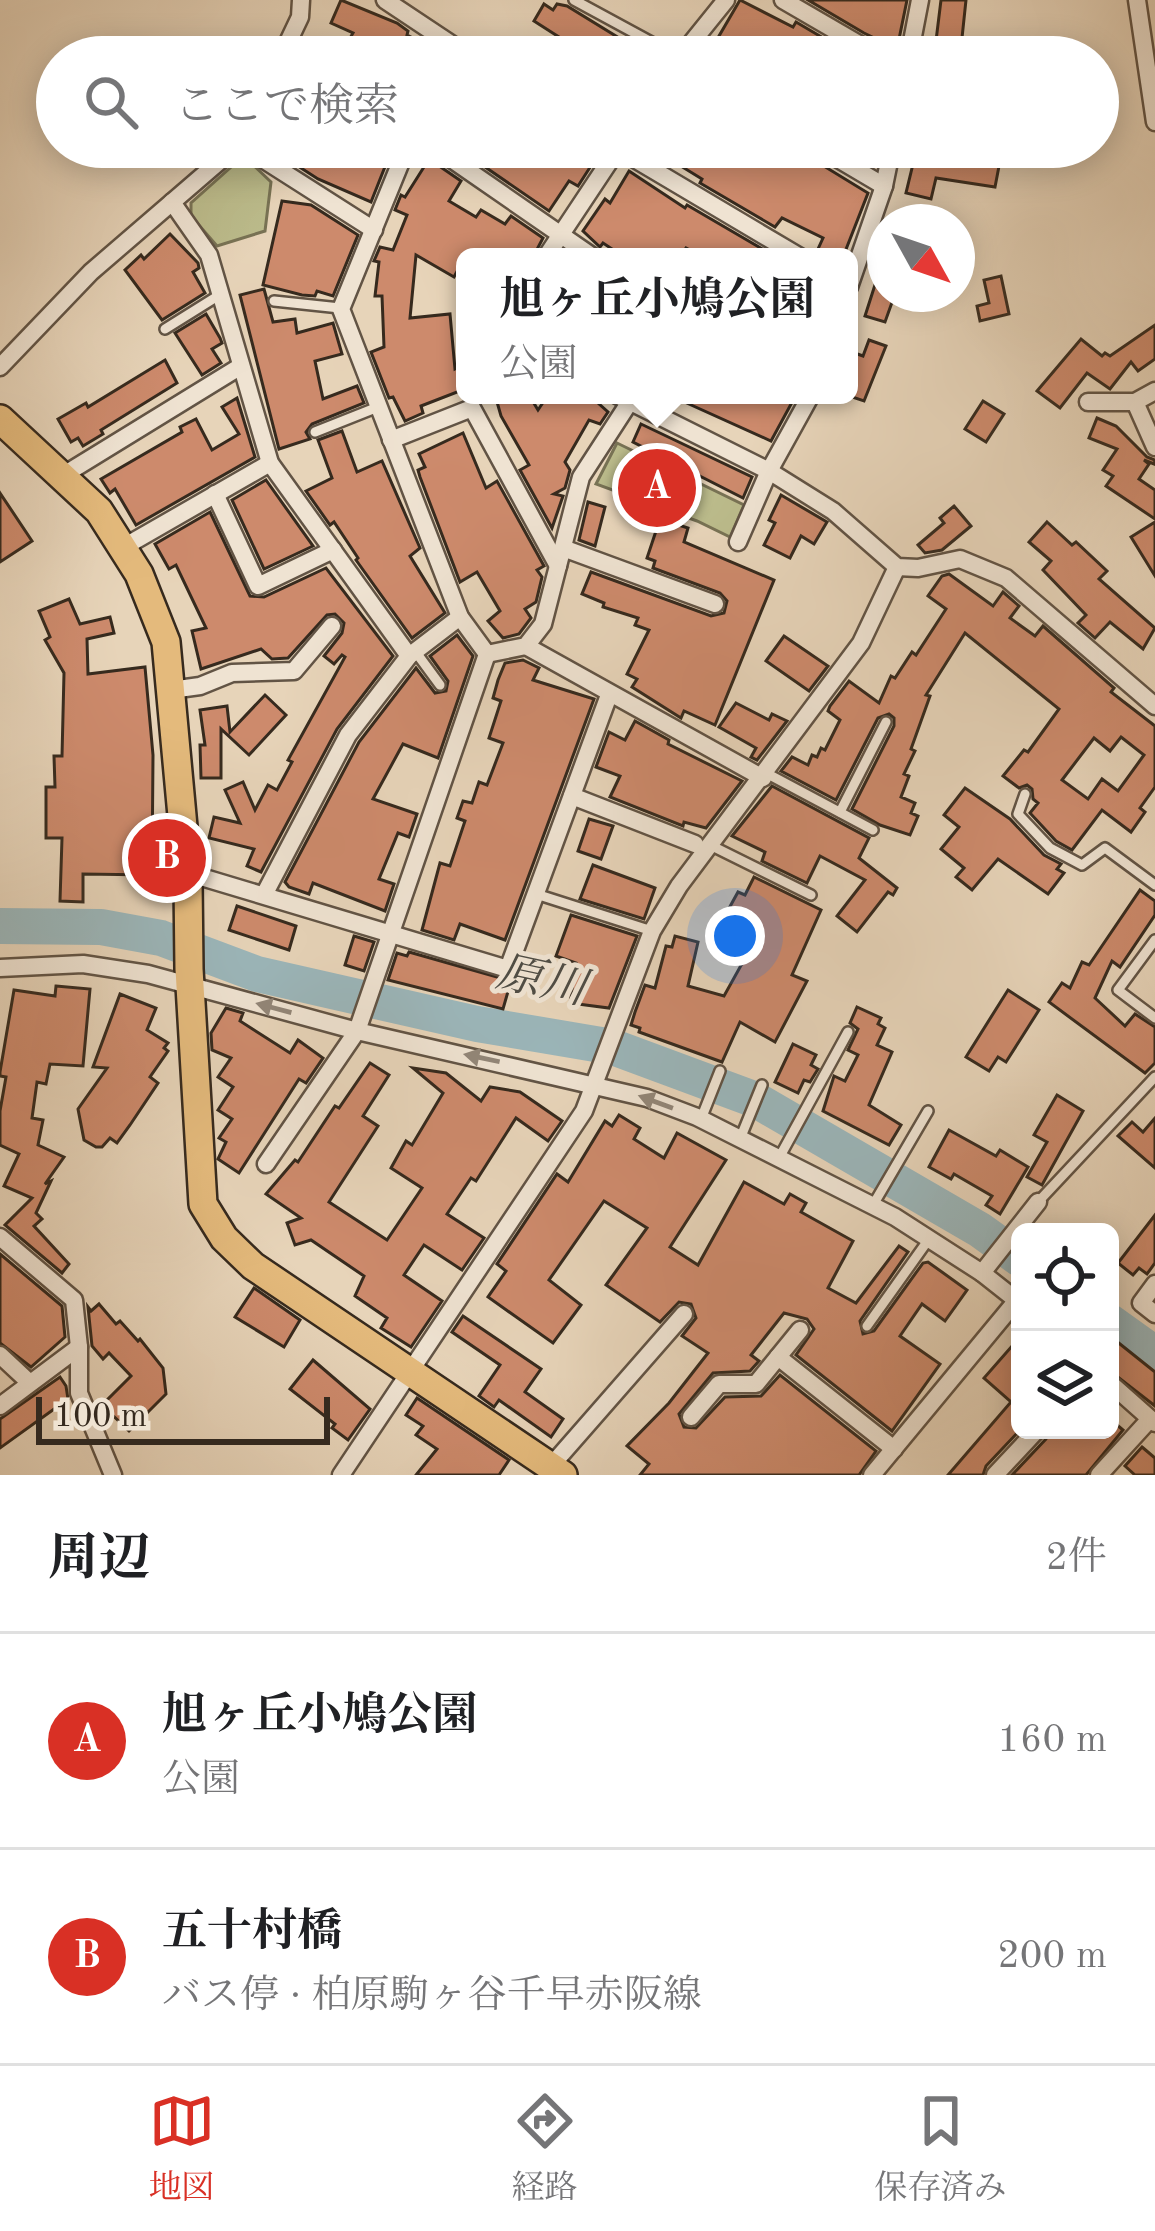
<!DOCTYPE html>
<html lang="ja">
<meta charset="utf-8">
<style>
body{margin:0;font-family:"Old Standard TT","Noto Serif JP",serif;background:#f2f2f2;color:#202124}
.controls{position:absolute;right:36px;bottom:36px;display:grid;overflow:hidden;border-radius:18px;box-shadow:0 6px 30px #0003}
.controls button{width:108px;height:108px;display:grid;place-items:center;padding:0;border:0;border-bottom:3px solid #e0e0e0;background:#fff;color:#202124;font:60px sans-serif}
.compass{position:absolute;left:867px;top:204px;width:108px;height:108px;border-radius:50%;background:#fff;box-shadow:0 6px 30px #0003;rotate:130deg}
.scale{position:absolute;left:36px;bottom:30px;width:294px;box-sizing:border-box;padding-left:12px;border:6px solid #362a1e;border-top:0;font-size:33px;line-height:42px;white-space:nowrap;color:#362a1e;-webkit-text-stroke:9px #efe3d2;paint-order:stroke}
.you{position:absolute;left:735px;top:936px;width:42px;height:42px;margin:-30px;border:9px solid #fff;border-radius:50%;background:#1a73e8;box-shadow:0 0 0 18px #1a73e833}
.badge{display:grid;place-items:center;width:78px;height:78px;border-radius:50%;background:#d93025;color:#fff;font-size:39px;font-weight:700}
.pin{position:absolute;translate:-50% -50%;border:6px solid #fff;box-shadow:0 3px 12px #0006}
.popup{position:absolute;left:456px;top:248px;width:402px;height:156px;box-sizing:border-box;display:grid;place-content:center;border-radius:18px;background:#fff;filter:drop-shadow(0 3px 9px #0005);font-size:39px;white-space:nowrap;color:#757577}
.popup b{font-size:45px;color:#202124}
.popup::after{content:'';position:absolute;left:50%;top:100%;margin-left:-24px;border:24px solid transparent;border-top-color:#fff}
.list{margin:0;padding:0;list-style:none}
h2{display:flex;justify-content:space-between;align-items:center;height:156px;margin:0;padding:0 48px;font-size:51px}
h2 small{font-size:39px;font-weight:400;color:#757577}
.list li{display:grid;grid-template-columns:78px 1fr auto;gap:36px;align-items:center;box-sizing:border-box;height:216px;padding:0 48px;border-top:3px solid #e0e0e0}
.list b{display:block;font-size:45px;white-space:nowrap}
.list p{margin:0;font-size:39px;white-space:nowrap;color:#757577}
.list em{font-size:39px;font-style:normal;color:#757577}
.icon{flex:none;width:66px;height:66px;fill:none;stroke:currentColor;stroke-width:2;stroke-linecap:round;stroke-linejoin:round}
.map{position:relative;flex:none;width:1155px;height:1475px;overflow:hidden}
.search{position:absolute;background:#fff;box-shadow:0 6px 30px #0003;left:36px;right:36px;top:36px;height:132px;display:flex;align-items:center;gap:30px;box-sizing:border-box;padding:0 42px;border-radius:66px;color:#757577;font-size:45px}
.sheet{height:588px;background:#fff}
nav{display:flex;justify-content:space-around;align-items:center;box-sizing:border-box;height:168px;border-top:3px solid #e0e0e0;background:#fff;font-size:33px;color:#757577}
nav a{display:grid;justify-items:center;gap:6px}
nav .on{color:#d93025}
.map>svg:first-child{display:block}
.green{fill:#bbbb8b;stroke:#787254;stroke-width:3}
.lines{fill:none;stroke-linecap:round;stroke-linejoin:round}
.river{stroke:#9bb6ba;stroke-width:36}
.building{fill:#cd8a6c;stroke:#362a1e;stroke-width:3;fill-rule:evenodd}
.service-casing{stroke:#625445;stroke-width:14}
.minor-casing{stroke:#625445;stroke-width:21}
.primary-casing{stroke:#362a1e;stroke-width:32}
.service{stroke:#efe3d2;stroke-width:9}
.minor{stroke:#efe3d2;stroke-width:16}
.primary{stroke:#e4ba7c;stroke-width:27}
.oneway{fill:#928678}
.labels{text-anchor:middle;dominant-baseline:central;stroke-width:10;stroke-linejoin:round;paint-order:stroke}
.water-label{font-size:45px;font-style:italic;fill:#4f4d45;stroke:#efe3d2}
</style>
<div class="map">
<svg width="1155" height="1475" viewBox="0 0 1155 1475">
<rect width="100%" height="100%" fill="#e7d4b9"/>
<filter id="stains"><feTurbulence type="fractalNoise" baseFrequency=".00167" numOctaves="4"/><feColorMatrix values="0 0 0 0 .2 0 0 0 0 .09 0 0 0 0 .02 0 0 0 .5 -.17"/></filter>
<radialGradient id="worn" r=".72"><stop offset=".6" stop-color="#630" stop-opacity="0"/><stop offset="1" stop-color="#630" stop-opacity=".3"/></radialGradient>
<g class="green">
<polygon points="239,160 249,161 271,182 265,231 217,246 191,216 191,203"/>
<polygon points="617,443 744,505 730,537 697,521 596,484"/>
</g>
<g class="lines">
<g class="river">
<polyline points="0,926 101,927 161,938 257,974 477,1024 613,1047 756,1100 980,1230 1020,1259"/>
<polyline points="1110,1322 1155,1354"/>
</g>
</g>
<g class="building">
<polygon points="341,0 397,23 408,31 407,35 437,50 435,57 392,57 374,48 368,57 339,57 353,33 331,23"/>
<polygon points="740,0 793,27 796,22 852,55 795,57 779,48 774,57 728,57 712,48"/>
<polygon points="808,0 907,0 897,49 864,33"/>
<polygon points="941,0 966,0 960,57 934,57"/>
<polygon points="544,4 553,10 557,4 567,6 650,57 566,57 573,46 534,21"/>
<polygon points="289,147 388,147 392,149 371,202 318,179 284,157"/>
<polygon points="456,147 579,147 596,158 578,186 569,181 549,211"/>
<polygon points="650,147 777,147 792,156 796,149 868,193 843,257 834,257 818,249 823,238 782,218 775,227 700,183 702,179"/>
<polygon points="911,147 944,147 942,153 1000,161 995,187 936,178 931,199 906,193 913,164 907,163"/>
<polygon points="429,159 461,181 449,201 476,217 481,210 505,224 511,216 543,238 533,257 465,257 454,277 416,255 410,318 450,314 455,369 465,364 465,389 421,406 423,413 405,421 393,397 389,398 371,352 384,347 382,296 375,296 379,262 374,261 380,247 393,250 407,215 395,210 401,195 405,197"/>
<polygon points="629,171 685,208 687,205 764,250 760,257 703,257 686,248 680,257 624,257 603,243 600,247 583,231 605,199 610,203"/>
<polygon points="282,201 311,205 358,235 333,296 317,291 315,296 302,295 263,285"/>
<polygon points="170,234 198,263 199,268 193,272 205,293 162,320 125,270 141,255 144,259"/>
<polygon points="882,263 885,263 885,294 895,294 885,322 865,316"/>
<polygon points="1001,276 1009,314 980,321 977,306 989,303 984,280"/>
<polygon points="264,289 273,322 295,319 297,333 333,323 342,354 315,361 323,399 357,386 364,403 312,424 306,432 310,439 279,449 240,295"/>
<polygon points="206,314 220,338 222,343 212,349 221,363 202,375 175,333"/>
<polygon points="1155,325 1155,359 1138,371 1131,362 1110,389 1087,373 1060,408 1037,391 1081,339 1102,356 1105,353 1110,356"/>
<polygon points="869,340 886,346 864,401 849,396 849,351 863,356"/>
<polygon points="165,360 177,383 101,430 103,434 83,446 78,438 71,442 58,419 86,403 88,407"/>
<polygon points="495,395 529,395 538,410 548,395 589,395 608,412 600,424 589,420 565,462 570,470 565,488 554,494 563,496 552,528 520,470 529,465 501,416"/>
<polygon points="669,395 796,395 771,441"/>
<polygon points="237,398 255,457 136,525 115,489 110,493 101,479 182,432 180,427 196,419 212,450 239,434 222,407"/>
<polygon points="983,401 1004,414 986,442 965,429"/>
<polygon points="1097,418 1116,426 1147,457 1155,460 1154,464 1144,460 1149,464 1139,479 1155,490 1155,519 1106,486 1113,476 1103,470 1117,449 1089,438"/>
<polygon points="641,424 752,477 743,498 633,442"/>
<polygon points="342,431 357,472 382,461 420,548 410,556 445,613 412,638 356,560 358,558 334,522 330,525 306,491 332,478 318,440"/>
<polygon points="463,433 486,488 497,481 544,566 537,570 542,577 536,602 525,609 531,618 519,634 503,638 488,621 500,611 477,572 460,582 420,477 418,470 425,467 419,454"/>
<polygon points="266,480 313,546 264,569 232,500"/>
<polygon points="0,493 32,541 0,562"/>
<polygon points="781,495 827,522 814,544 801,536 790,558 764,545 775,523 769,520"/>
<polygon points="588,502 605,507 595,546 579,540"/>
<polygon points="954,506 971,526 942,550 925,553 918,545 944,523 940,518"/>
<polygon points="210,512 250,596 264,597 326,568 393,656 337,729 261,872 247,866 254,849 209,838 214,817 240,823 225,790 243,782 255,810 268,785 277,790 292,762 288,760 345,657 342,655 334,664 324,656 342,633 344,623 335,614 327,615 288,658 272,659 261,649 201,669 192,631 206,628 176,565 169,569 155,544"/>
<polygon points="660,519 688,528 684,542 774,580 715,725 684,711 681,718 632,687 637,679 627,674 649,630 635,625 638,618 603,607 604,603 582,594 591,572 711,616 724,613 727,601 720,593 653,568 655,561 647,558"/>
<polygon points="1047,522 1072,545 1076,542 1107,571 1099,579 1155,628 1143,649 1110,622 1095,638 1078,623 1086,615 1043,570 1051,561 1029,542"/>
<polygon points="1155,522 1155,576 1131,537"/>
<path d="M 949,574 L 993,606 L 1003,592 L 1019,606 L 1010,618 L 1035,636 L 1043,626 L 1114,688 L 1111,692 L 1155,726 L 1155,787 L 1140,808 L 1145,812 L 1131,832 L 1102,810 L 1072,850 L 1056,841 L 1030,813 L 1038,803 L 1033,799 L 1032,789 L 1027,785 L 1019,788 L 1003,776 L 1024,750 L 1028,752 L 1059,709 L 965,633 L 926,695 L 930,696 L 911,749 L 915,751 L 904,774 L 909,776 L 901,797 L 915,803 L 911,813 L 918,816 L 910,835 L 880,825 L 852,809 L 894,726 L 894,718 L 889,714 L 878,718 L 836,800 L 781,771 L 792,757 L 808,765 L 812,755 L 817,757 L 821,748 L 825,750 L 840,720 L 828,711 L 830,706 L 849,681 L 879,703 L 891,676 L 895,678 L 912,652 L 916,655 L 946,609 L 928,596 L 942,576 ZM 1121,737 L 1144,755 L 1118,791 L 1102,779 L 1088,799 L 1062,780 L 1094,738 L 1110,751 Z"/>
<polygon points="69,599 80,624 110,617 114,633 87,639 88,674 145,667 153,755 152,875 83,874 83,902 60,901 62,838 46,838 46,787 55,787 54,756 62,756 64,673 45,640 50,637 39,611"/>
<polygon points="457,635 473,656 438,758 403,744 373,799 417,814 409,837 398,833 379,879 394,884 385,911 313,883 309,894 289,887 285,882 359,742 416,668 435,693 446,691 448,681 430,656"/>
<polygon points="784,636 828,666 809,691 766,661"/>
<polygon points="523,660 539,668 533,680 594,699 505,940 460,924 454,940 422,930 440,863 450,866 465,821 457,818 463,801 472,803 479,782 487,785 503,743 489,738 501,701 493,698 498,680 505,663"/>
<polygon points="265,695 286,715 249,755 221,729 221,778 201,778 200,745 205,745 200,710 227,706 230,732"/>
<polygon points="736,703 769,720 772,714 787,721 757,760 751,757 756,748 719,727"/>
<polygon points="635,721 669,740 668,744 742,781 706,828 684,822 683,826 610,797 620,776 596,767 609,732 625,740"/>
<polygon points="772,786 869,838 859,858 897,888 893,895 888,892 857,932 837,916 865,880 820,856 807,883 762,861 765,852 732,836"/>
<polygon points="965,788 1010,819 1044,855 1061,864 1057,869 1064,873 1048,894 998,859 972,890 956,877 964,868 941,849 959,827 944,815"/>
<polygon points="589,819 613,826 601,859 578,851"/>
<polygon points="593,865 655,888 644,919 580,899"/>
<polygon points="754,877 821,910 792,975 807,981 775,1042 740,1022 722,1062 639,1032 640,1028 631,1025 635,1012 645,985 655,988 666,946 672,947 675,936 698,942 688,986 724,996 749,951 716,932 738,892 745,895"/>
<polygon points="1140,890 1155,901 1155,915 1120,967 1112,961 1095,998 1125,1026 1135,1014 1155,1027 1155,1063 1145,1073 1049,1002 1062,983 1070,988 1082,962 1089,965"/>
<polygon points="237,906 296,926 289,950 229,930"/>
<polygon points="571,915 637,936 609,1008 570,1003 576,963 556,956"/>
<polygon points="354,936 374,942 364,971 345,965"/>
<polygon points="409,952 511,981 503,1009 388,980 397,953 407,956"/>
<polygon points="56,986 90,989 83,1066 50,1064 46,1084 37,1082 32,1118 43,1120 38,1145 64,1157 45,1184 51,1181 36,1213 42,1219 34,1226 69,1264 62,1273 5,1225 32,1198 4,1186 19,1154 0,1145 0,1111 6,1077 0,1076 0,1072 14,990 55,996"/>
<polygon points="1008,990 1039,1010 1006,1062 998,1057 989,1071 966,1057"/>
<polygon points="120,994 156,1008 147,1030 168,1043 164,1048 168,1051 150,1077 158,1083 130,1125 117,1143 110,1138 102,1147 96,1147 84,1140 78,1109 107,1068 93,1067"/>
<polygon points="857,1007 881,1018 878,1024 885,1028 877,1045 892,1052 869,1105 901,1125 889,1145 823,1111 834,1076 845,1081 858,1055 848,1050 858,1029 850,1023"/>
<polygon points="226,1008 243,1013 240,1021 290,1053 298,1040 323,1058 306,1083 299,1079 239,1173 218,1159 226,1142 219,1138 232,1119 218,1110 233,1087 218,1077 231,1058 212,1050 211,1033"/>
<polygon points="793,1044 816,1055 811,1065 818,1069 810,1082 804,1080 798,1093 775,1082"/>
<polygon points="370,1063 389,1075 363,1116 378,1126 329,1202 387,1240 422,1188 391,1168 406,1141 412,1145 443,1093 413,1068 446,1073 481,1101 490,1087 520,1092 562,1121 548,1141 516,1118 476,1181 471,1178 447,1214 484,1238 462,1270 424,1245 404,1275 442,1301 411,1347 381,1328 387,1318 355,1296 364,1276 311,1240 295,1245 287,1223 301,1218 266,1194 295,1160 298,1162 335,1106 339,1108"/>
<polygon points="1057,1095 1083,1111 1042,1185 1027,1177 1047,1142 1034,1135"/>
<polygon points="619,1115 640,1128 634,1139 664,1158 677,1133 726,1160 670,1247 698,1265 744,1182 784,1204 790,1194 806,1203 801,1212 853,1241 828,1288 856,1303 899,1246 908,1252 860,1321 863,1334 874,1331 923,1263 928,1262 967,1290 945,1321 922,1304 900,1336 940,1364 892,1431 796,1355 814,1329 807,1319 784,1313 751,1355 759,1361 750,1371 713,1373 679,1414 684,1427 696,1428 725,1397 761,1396 780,1375 876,1451 859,1475 640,1475 649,1464 627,1446 669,1403 708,1353 682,1336 696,1318 691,1304 679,1302 660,1322 606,1285 647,1228 604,1201 549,1280 581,1305 553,1343 488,1297 506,1271 497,1264 557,1174 568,1182 605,1121 612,1126"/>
<polygon points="1155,1118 1155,1168 1118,1136 1132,1122 1143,1132"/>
<polygon points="949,1130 996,1156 1000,1150 1028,1167 1000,1214 986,1205 992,1196 954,1174 951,1179 929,1167"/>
<polygon points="1155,1215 1155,1263 1147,1274 1139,1268 1133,1275 1118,1263"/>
<polygon points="0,1254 62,1306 65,1337 31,1367 0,1343"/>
<polygon points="254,1288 300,1320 284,1347 235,1317"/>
<polygon points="99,1304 116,1324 120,1321 138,1341 140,1339 163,1368 166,1394 129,1431 102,1405 131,1376 109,1353 103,1359 92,1346 88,1307 91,1311"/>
<polygon points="463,1316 541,1369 525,1392 563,1419 551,1437 499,1400 494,1407 479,1396 500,1365 452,1332"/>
<polygon points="1110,1336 1155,1372 1155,1406 1110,1371"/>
<polygon points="1020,1337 1020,1430 986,1466 983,1475 948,1475 1011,1402 984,1378"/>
<polygon points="313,1360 370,1409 348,1440 332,1428 335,1424 290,1389"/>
<polygon points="60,1377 66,1386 68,1399 0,1448 0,1419"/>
<polygon points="417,1398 509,1460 499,1475 416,1475 437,1449 416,1435 423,1426 406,1415"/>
<polygon points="1110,1419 1123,1430 1086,1475 1012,1475 1046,1439 1049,1430 1110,1430"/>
<polygon points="1142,1447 1155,1458 1155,1475 1135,1475 1125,1466"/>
</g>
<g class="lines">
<defs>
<g id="service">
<polyline points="574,0 679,57"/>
<polyline points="274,301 340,308"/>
<polyline points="165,329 221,294"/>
<polyline points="315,432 378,407"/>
<polyline points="415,651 440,685"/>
<polyline points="766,773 873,830"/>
<polyline points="1025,794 1018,814 1050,848 1082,865 1105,848 1155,885"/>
<polyline points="840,812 886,722"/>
<polyline points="710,845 811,895"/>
<polyline points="536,894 652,931"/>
<polyline points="1155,940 1118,990 1155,1018"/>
<polyline points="701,1119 720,1071"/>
<polyline points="740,1139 762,1085"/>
<polyline points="779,1158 848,1032"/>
<polyline points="1038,1202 1155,1077"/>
<polyline points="873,1205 928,1111"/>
<polyline points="867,1326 929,1239"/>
</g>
<g id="minor">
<polyline points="385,0 454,46 448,57"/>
<polyline points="783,0 881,57"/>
<polyline points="1137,0 1155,122"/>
<polyline points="281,57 300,17 301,0"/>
<polyline points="680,57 726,0"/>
<polyline points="909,57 920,0"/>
<polyline points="244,147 374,230"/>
<polyline points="407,147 341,309 460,617 487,654"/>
<polyline points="434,147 593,257"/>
<polyline points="818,147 884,186"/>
<polyline points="618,149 800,257"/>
<polyline points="172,202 209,255 270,463 409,656"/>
<polyline points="546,257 619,147"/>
<polyline points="849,287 884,186 892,147"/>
<polyline points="0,367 91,272 236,147"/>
<polyline points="617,395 769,471 833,511 897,567 918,568 960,559 1006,578 1155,706"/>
<polyline points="1088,402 1135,402 1155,391"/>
<polyline points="1135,402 1155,447"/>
<polyline points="391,440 472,408 558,566"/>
<polyline points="62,476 241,366"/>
<polyline points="215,494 258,586 333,550"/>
<polyline points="738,542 769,471 811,395"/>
<polyline points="122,548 270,463"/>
<polyline points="563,548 715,604"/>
<polyline points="526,646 763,778"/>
<polyline points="487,654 526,646 543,624 581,477 629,403"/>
<polyline points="171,690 200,686 232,673 294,671 332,626"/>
<polyline points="572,796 695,844"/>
<polyline points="188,873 508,969 609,695"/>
<polyline points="264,895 348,735 409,656 460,617"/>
<polyline points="0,968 83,964 148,974 357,1031 647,1098 697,1117 895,1217 982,1273 1020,1303"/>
<polyline points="266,1164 357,1031 487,654"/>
<polyline points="0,1237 74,1300 79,1347"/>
<polyline points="982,1273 1038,1202"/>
<polyline points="1155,1284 1141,1303 1155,1314"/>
<polyline points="0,1355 30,1383"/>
<polyline points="778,1357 894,1449"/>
<polyline points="1110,1383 1155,1423"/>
<polyline points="0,1406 79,1347 79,1393 113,1475"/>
<polyline points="691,1417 719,1384 756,1384 800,1330"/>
<polyline points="551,1466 684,1314"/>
<polyline points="341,1475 584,1111 652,931 679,886 861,643 897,567"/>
<polyline points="872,1475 1017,1300"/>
<polyline points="995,1475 1037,1430"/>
<polyline points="1099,1475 1150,1419"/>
</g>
<polyline id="primary" points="0,419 99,511 139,574 166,642 188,881 189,969 203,1204 224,1238 253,1266 563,1475"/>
</defs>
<use href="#service" class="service-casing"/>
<use href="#minor" class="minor-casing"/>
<use href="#primary" class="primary-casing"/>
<use href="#service" class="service"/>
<use href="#minor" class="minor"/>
<use href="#primary" class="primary"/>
</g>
<defs><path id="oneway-solid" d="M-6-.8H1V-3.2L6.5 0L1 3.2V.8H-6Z" transform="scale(3)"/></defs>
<g class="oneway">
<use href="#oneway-solid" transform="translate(274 1008) rotate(-165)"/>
<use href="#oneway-solid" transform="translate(482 1058) rotate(-168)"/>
<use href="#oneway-solid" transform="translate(656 1102) rotate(-160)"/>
</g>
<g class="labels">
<g class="water-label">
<text transform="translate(541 983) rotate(12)">原川</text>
</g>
</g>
<rect width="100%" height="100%" filter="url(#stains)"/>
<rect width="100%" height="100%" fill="url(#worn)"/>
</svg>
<div class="controls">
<button><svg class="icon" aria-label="locate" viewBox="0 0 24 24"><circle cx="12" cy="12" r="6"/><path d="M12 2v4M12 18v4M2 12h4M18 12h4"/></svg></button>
<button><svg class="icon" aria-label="layers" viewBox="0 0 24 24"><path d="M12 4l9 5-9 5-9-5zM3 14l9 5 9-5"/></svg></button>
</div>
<svg class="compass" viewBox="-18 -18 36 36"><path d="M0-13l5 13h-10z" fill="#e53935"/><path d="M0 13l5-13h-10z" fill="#757577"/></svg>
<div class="scale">100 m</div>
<div class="you"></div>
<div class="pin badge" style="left:657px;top:488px">A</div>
<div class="popup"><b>旭ヶ丘小鳩公園</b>公園</div>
<div class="pin badge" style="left:167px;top:858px">B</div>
<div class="search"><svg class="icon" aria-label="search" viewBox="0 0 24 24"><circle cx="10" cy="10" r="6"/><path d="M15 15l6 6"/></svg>ここで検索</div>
</div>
<section class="sheet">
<h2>周辺<small>2件</small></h2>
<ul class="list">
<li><span class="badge">A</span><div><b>旭ヶ丘小鳩公園</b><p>公園</p></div><em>160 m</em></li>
<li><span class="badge">B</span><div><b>五十村橋</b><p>バス停 · 柏原駒ヶ谷千早赤阪線</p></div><em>200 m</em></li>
</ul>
</section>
<nav>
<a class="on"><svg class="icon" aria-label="map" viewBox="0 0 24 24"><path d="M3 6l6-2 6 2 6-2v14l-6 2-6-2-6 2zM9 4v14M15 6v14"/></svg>地図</a>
<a><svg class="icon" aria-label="directions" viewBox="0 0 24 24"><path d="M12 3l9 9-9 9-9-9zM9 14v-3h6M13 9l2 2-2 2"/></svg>経路</a>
<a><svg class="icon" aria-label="saved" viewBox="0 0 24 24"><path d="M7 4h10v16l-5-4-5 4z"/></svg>保存済み</a>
</nav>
